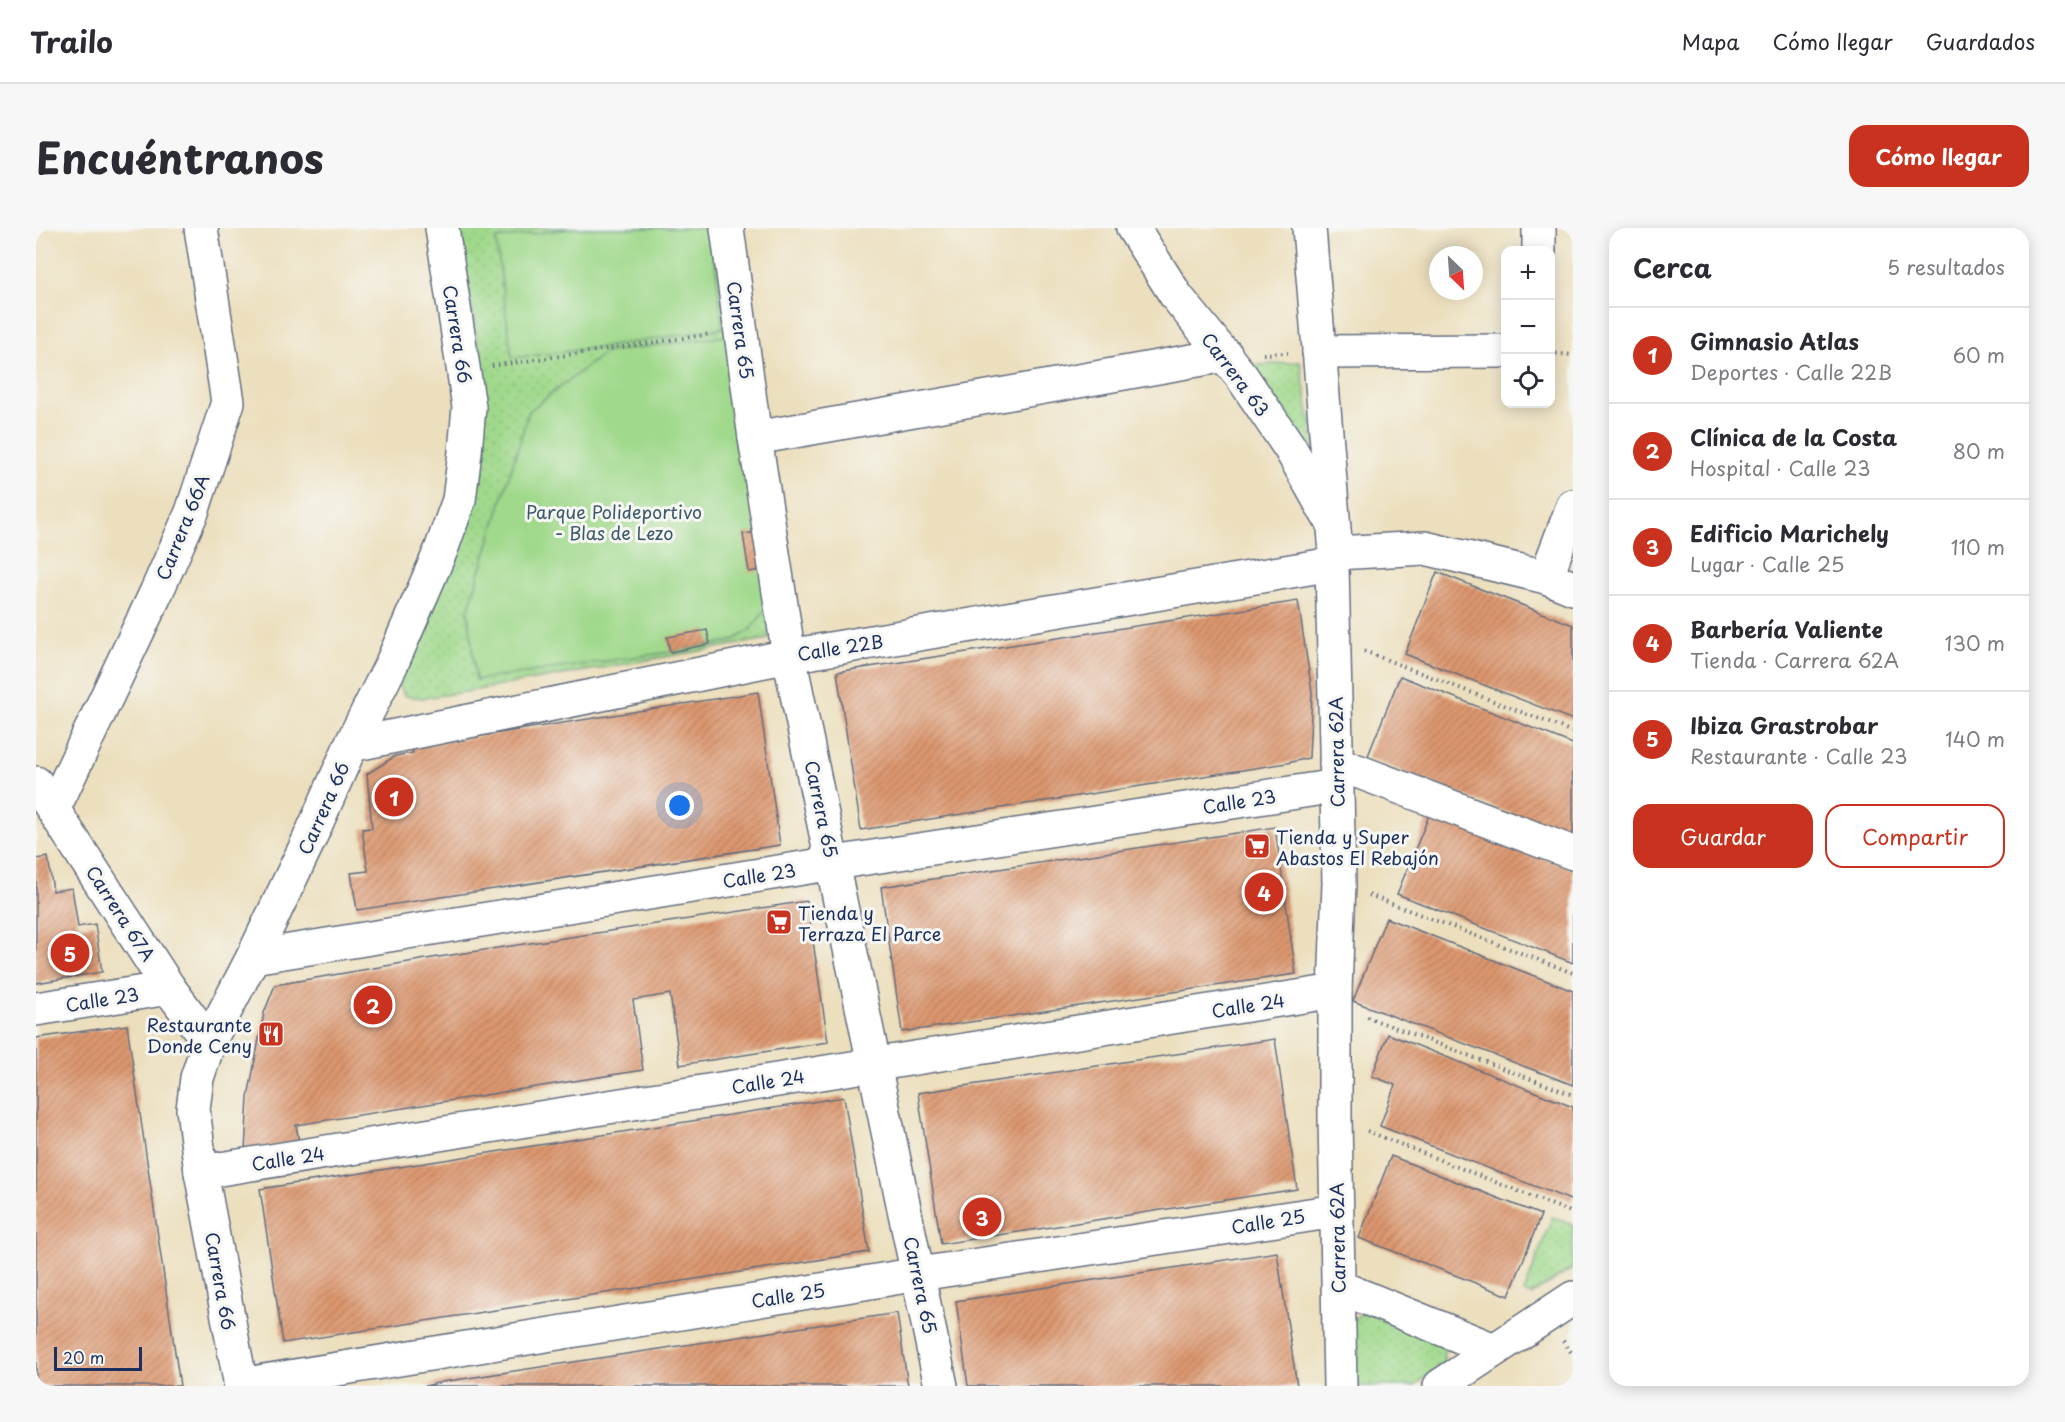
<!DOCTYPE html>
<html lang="es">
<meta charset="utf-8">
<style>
body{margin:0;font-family:"Playpen Sans",sans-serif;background:#f7f7f7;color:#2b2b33}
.controls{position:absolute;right:18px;top:18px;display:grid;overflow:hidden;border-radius:12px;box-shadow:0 3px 15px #0003}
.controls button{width:54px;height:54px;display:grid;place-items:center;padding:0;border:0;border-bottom:2px solid #e1e1e2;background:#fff;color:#2b2b33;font:30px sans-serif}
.compass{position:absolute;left:1393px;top:18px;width:54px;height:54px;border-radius:50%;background:#fff;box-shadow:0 3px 15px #0003;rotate:155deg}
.scale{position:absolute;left:18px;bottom:15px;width:88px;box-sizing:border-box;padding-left:6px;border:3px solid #1b2f5e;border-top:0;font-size:16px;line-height:21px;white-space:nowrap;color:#1b2f5e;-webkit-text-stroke:4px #f6f6f2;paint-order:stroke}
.you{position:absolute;left:644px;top:578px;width:21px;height:21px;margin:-15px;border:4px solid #fff;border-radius:50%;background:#1a73e8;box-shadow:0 0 0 9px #1a73e833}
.badge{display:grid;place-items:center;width:39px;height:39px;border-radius:50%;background:#c8321e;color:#fff;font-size:20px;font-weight:700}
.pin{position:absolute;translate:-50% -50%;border:3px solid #fff;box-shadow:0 2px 6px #0006}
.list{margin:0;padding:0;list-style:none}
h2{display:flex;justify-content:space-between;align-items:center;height:78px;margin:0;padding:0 24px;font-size:26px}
h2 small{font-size:20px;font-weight:400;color:#7c7c81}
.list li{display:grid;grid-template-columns:39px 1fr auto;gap:18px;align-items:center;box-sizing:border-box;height:96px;padding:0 24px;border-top:2px solid #e1e1e2}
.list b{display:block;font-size:22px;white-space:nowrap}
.list p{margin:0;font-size:20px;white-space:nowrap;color:#7c7c81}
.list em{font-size:20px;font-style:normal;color:#7c7c81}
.actions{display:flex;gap:12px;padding:18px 24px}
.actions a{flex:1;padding:14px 0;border:2px solid #c8321e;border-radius:18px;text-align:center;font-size:21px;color:#c8321e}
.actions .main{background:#c8321e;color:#fff}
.icon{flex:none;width:33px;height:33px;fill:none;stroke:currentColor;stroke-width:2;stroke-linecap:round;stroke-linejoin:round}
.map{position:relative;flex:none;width:1537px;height:1158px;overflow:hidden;border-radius:18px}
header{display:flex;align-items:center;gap:36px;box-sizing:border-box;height:84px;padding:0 30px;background:#fff;border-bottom:2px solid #e1e1e2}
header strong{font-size:28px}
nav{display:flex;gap:33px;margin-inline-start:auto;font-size:21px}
.intro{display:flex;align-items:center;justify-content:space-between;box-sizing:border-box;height:144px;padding:0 36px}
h1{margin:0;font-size:42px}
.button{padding:15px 27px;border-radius:18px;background:#c8321e;color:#fff;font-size:21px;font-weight:700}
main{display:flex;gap:36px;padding:0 36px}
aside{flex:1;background:#fff;border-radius:18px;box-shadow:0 3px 15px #0003}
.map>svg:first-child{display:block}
.green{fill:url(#green-dots);stroke:#5e8475;stroke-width:1.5}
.pitch{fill:#a0d98c;stroke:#5e8475;stroke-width:1.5}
.building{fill:url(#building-hatch)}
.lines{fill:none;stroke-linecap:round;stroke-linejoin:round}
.minor-casing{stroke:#646d7f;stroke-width:36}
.path{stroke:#646d7f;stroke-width:4;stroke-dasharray:1.5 4.5;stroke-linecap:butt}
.minor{stroke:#fff;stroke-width:33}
.labels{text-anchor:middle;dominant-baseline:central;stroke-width:6;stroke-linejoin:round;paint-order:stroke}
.street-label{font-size:18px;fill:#1b2f5e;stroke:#f6f6f2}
.park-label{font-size:18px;fill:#3c5a6a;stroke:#f6f6f2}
.poi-label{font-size:18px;fill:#1b2f5e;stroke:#f6f6f2;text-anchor:start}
</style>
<header>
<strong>Trailo</strong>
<nav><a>Mapa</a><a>Cómo llegar</a><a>Guardados</a></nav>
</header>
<div class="intro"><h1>Encuéntranos</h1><a class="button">Cómo llegar</a></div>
<main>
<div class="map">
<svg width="1537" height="1158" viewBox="0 0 1537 1158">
<defs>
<pattern id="green-dots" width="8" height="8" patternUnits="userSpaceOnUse" patternTransform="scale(1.5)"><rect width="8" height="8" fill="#a0d98c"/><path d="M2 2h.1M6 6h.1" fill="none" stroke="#89bb7b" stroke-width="1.8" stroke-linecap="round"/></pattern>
<pattern id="building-hatch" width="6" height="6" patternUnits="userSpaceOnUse" patternTransform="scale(1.5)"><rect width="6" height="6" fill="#dd976e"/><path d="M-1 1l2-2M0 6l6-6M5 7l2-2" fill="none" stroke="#b27c5e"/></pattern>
</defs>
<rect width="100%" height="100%" fill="#f6f6f2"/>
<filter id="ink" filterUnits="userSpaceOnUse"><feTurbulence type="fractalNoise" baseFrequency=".0167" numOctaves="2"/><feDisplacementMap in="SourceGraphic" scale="12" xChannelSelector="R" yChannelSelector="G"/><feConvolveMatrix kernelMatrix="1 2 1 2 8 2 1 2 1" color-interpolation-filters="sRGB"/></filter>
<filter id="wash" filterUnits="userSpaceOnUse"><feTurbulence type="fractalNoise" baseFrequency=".008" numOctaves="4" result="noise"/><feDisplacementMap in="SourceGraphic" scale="24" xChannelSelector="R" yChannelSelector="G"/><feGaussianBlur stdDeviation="1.35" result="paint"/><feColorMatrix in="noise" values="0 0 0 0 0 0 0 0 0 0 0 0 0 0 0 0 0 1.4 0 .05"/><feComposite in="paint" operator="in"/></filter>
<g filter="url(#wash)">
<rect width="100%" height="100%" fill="#ecdfbd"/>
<g class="green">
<polygon points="422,0 679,0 738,396 731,411 435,463 387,470 369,468 361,455 445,212 444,128"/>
<polygon points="1264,134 1278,214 1277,223 1272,224 1211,138"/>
<polygon points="1516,989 1537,997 1537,1040 1495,1067 1488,1065"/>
<polygon points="1337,1080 1408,1117 1408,1134 1379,1158 1317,1158 1317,1092 1324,1086"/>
</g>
<g class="pitch">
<polygon points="539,0 675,0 687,100 569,119 476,130 460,11"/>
<polygon points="690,108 733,364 729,383 720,394 713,403 696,413 634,424 440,452 432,383 493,183 570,124"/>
</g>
<g id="blocks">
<g class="building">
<polygon points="723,304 729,341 713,344 707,306"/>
<polygon points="1401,344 1537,397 1537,492 1369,426"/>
<polygon points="1262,373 1276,464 1273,530 1251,535 825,602 801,444"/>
<polygon points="671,402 674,416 634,424 631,409"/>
<polygon points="1364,448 1537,516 1537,610 1331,530"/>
<polygon points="722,464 744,617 321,682 315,645 332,643 326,601 336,600 331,546 359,528 377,525 375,519"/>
<polygon points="1394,585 1537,641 1537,735 1361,666"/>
<polygon points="1239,599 1260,746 866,804 845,659"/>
<polygon points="12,629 17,663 36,660 42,699 59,696 66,744 0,755 0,631"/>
<polygon points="771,673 792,814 644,837 634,766 597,772 607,842 260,897 263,914 209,923 212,869 228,785 239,757 396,730"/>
<polygon points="1350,690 1537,763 1537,857 1317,773"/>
<polygon points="91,797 144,1158 0,1158 0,810"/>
<polygon points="1352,806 1537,879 1537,973 1344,898 1359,857 1336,848"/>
<polygon points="1239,811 1261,961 905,1016 882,865"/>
<polygon points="808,869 833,1024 247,1115 224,961"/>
<polygon points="1355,928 1505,987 1473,1068 1323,1010"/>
<polygon points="1241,1024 1261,1158 932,1158 920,1073"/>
<polygon points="861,1085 872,1158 389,1158 406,1154"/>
</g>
</g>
</g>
<g filter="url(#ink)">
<use href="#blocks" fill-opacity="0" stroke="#646d7f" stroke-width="1.5"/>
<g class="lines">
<defs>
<g id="minor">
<polyline points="691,0 719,210 753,428 905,1158"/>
<polyline points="1097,0 1141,69 1206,149 1254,220 1291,286"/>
<polyline points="1273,0 1300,325 1296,336 1303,655 1299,763 1299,890 1304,1158"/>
<polyline points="1503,22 1503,0"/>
<polyline points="1283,124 1470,123"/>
<polyline points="719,210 1190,127"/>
<polyline points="1300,325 1389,320 1510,349 1537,360"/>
<polyline points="1510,349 1537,278"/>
<polyline points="315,517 753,428 1296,336"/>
<polyline points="1300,535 1537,625"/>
<polyline points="0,555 133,760 173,814"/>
<polyline points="18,580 120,365 156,284 192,174 165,0"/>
<polyline points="217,729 798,635 1300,558"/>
<polyline points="0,781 133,760"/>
<polyline points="165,944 1299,763"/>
<polyline points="1303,1059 1458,1122"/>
<polyline points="204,1157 883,1046 1300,983"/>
<polyline points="205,1158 165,944 157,881 161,850 173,814 217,729 272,614 315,517 356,435 405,322 423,272 429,224 433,179 406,0"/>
<polyline points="1404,1158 1537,1070"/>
</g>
</defs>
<use href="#minor" class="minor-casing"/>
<g class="path">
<polyline points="1514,125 1537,127"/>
<polyline points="1227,126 1252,125"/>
<polyline points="456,138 675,106"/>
<polyline points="1328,423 1537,504"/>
<polyline points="1333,667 1537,745"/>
<polyline points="1331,789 1537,867"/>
<polyline points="1331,903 1537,985"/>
<polyline points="1527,1113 1537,1127"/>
</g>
<use href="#minor" class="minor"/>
</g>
</g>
<defs>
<symbol id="supermarket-square" viewBox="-11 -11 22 22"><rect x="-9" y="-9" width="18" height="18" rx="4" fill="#c8321e" stroke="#f6f6f2"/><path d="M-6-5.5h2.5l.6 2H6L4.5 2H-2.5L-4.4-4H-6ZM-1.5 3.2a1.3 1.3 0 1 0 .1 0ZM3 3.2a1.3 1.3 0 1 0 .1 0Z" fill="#fff"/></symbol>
<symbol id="restaurant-square" viewBox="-11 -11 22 22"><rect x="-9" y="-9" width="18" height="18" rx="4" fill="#c8321e" stroke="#f6f6f2"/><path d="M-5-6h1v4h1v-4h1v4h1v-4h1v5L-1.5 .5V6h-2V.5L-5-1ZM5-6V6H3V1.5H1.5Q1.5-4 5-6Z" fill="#fff"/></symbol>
</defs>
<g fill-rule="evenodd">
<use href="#supermarket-square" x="1206" y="603" width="30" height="30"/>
<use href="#supermarket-square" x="728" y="679" width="30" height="30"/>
<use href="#restaurant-square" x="220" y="791" width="30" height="30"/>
</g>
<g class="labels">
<g class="street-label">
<text transform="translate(705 102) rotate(82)">Carrera 65</text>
<text transform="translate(422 106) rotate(81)">Carrera 66</text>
<text transform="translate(1200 146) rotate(53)">Carrera 63</text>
<text transform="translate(146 299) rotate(-68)">Carrera 66A</text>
<text transform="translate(804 419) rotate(-9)">Calle 22B</text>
<text transform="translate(1300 524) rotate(-91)">Carrera 62A</text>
<text transform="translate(1203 573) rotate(-9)">Calle 23</text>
<text transform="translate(287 580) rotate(-66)">Carrera 66</text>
<text transform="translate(786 581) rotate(78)">Carrera 65</text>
<text transform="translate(723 647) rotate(-9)">Calle 23</text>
<text transform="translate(85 685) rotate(57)">Carrera 67A</text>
<text transform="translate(66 771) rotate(-9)">Calle 23</text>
<text transform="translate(1212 777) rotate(-9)">Calle 24</text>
<text transform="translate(732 853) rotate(-9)">Calle 24</text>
<text transform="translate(252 930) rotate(-9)">Calle 24</text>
<text transform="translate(1232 993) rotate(-9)">Calle 25</text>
<text transform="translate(1301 1010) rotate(-91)">Carrera 62A</text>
<text transform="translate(185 1053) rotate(80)">Carrera 66</text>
<text transform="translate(885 1057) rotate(78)">Carrera 65</text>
<text transform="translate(752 1067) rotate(-9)">Calle 25</text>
</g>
<g class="park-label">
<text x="578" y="283">Parque Polideportivo<tspan x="578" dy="21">- Blas de Lezo</tspan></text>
</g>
<g class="poi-label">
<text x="1240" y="608">Tienda y Super<tspan x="1240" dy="21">Abastos El Rebajón</tspan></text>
<text x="762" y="684">Tienda y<tspan x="762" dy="21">Terraza El Parce</tspan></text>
<text x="216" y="796" text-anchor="end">Restaurante<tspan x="216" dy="21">Donde Ceny</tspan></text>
</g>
</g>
</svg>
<div class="controls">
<button>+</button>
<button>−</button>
<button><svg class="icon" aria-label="locate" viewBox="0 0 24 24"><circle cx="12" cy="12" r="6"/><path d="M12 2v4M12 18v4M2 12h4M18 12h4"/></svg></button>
</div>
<svg class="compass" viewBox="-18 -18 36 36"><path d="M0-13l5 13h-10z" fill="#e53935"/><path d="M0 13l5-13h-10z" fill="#7c7c81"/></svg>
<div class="scale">20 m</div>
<div class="you"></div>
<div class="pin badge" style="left:358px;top:569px">1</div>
<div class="pin badge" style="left:337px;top:777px">2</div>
<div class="pin badge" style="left:946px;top:989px">3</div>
<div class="pin badge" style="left:1228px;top:664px">4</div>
<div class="pin badge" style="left:34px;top:725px">5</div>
</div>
<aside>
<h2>Cerca<small>5 resultados</small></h2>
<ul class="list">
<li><span class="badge">1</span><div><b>Gimnasio Atlas</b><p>Deportes · Calle 22B</p></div><em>60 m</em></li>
<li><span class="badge">2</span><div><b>Clínica de la Costa</b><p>Hospital · Calle 23</p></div><em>80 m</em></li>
<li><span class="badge">3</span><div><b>Edificio Marichely</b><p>Lugar · Calle 25</p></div><em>110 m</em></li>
<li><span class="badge">4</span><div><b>Barbería Valiente</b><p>Tienda · Carrera 62A</p></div><em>130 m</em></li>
<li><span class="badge">5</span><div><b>Ibiza Grastrobar</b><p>Restaurante · Calle 23</p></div><em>140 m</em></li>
</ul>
<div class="actions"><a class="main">Guardar</a><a>Compartir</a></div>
</aside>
</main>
